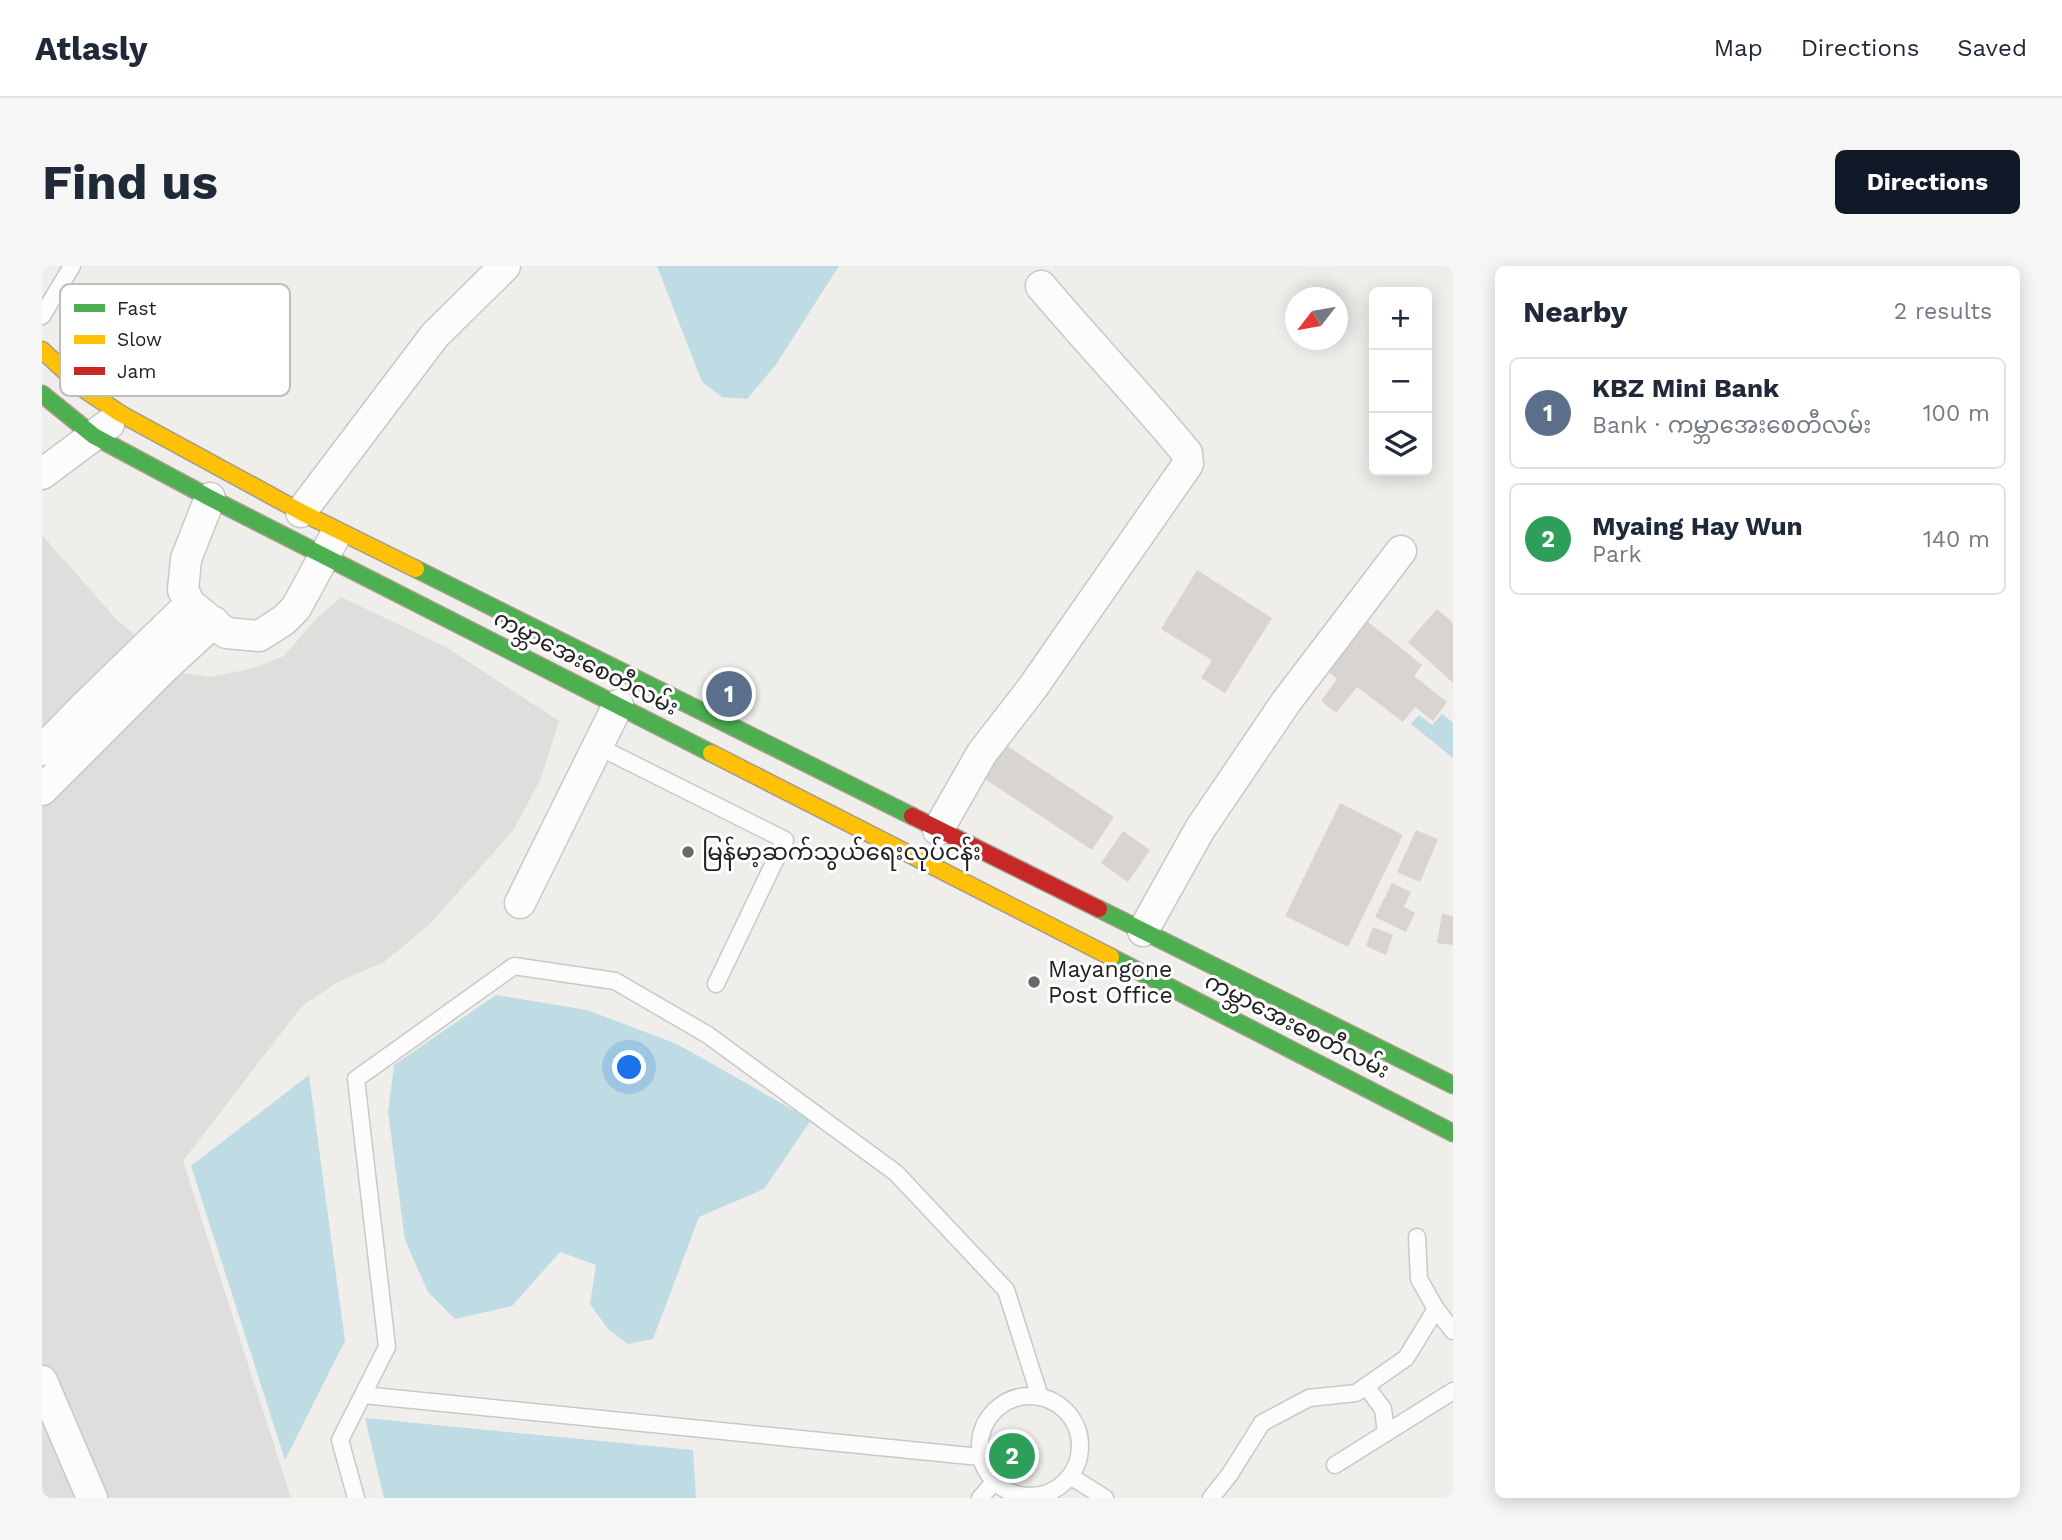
<!DOCTYPE html>
<meta charset="utf-8">
<style>
body{margin:0;font-family:"Work Sans","Noto Sans Myanmar",sans-serif;background:#f6f6f7;color:#1f2937}
.controls{position:absolute;right:21px;top:21px;display:grid;overflow:hidden;border-radius:10px;box-shadow:0 4px 18px #0003}
.controls button{width:63px;height:63px;display:grid;place-items:center;padding:0;border:0;border-bottom:2px solid #e0e1e3;background:#fff;color:#1f2937;font:35px sans-serif}
.compass{position:absolute;left:1243px;top:21px;width:63px;height:63px;border-radius:50%;background:#fff;box-shadow:0 4px 18px #0003;rotate:239deg}
.you{position:absolute;left:588px;top:802px;width:24px;height:24px;margin:-18px;border:5px solid #fff;border-radius:50%;background:#1a73e8;box-shadow:0 0 0 10px #1a73e833}
.badge{display:grid;place-items:center;width:46px;height:46px;border-radius:50%;background:#111827;color:#fff;font-size:23px;font-weight:700}
.pin{position:absolute;translate:-50% -50%;border:4px solid #fff;box-shadow:0 2px 7px #0006}
.list{margin:0;padding:0;list-style:none}
h2{display:flex;justify-content:space-between;align-items:center;height:91px;margin:0;padding:0 28px;font-size:30px}
h2 small{font-size:23px;font-weight:400;color:#747a83}
.list li{display:grid;grid-template-columns:46px 1fr auto;gap:21px;align-items:center;box-sizing:border-box;height:112px;margin:0 14px 14px;padding:0 14px;border:2px solid #e0e1e3;border-radius:10px}
.list b{display:block;font-size:26px;white-space:nowrap}
.list p{margin:0;font-size:23px;white-space:nowrap;color:#747a83}
.list em{font-size:23px;font-style:normal;color:#747a83}
.icon{flex:none;width:38px;height:38px;fill:none;stroke:currentColor;stroke-width:2;stroke-linecap:round;stroke-linejoin:round}
.map{position:relative;flex:none;width:1411px;height:1232px;overflow:hidden;border-radius:10px}
header{display:flex;align-items:center;gap:42px;box-sizing:border-box;height:98px;padding:0 35px;background:#fff;border-bottom:2px solid #e0e1e3}
header strong{font-size:33px}
nav{display:flex;gap:38px;margin-inline-start:auto;font-size:24px}
.intro{display:flex;align-items:center;justify-content:space-between;box-sizing:border-box;height:168px;padding:0 42px}
h1{margin:0;font-size:49px}
.button{padding:18px 32px;border-radius:10px;background:#111827;color:#fff;font-size:24px;font-weight:700}
main{display:flex;gap:42px;padding:0 42px}
aside{flex:1;background:#fff;border-radius:10px;box-shadow:0 4px 18px #0003}
.map>svg:first-child{display:block}
.residential{fill:#dfdedc}
.water{fill:#bfdbe3}
.building{fill:#d7d4d2}
.lines{fill:none;stroke-linecap:round;stroke-linejoin:round}
.lane-casing{stroke:#c9c8c7;stroke-width:19}
.street-casing{stroke:#c9c8c7;stroke-width:33}
.fast-casing{stroke:#a79c86;stroke-width:19}
.slow-casing{stroke:#a79c86;stroke-width:19}
.jam-casing{stroke:#a79c86;stroke-width:19}
.lane{stroke:#fdfcfc;stroke-width:16}
.street{stroke:#fdfcfc;stroke-width:30}
.fast{stroke:#4caf50;stroke-width:16}
.slow{stroke:#ffc107;stroke-width:16}
.jam{stroke:#c62828;stroke-width:16}
.poi-dot{fill:#6a6968;stroke:#fff;stroke-width:2.5}
.labels{text-anchor:middle;dominant-baseline:central;stroke-width:6;stroke-linejoin:round;paint-order:stroke}
.street-label{font-size:23px;fill:#222;stroke:#fff}
.poi-label{font-size:23px;fill:#222;stroke:#fff;text-anchor:start}
.key{fill:#fff;stroke:#bdbdbd;stroke-width:2}
.key-label{font-size:19px;fill:#222}
</style>
<header>
<strong>Atlasly</strong>
<nav><a>Map</a><a>Directions</a><a>Saved</a></nav>
</header>
<div class="intro"><h1>Find us</h1><a class="button">Directions</a></div>
<main>
<div class="map">
<svg width="1411" height="1232" viewBox="0 0 1411 1232">
<rect width="100%" height="100%" fill="#f0eeeb"/>
<polygon class="residential" points="0,269 74,353 140,407 169,411 212,402 242,390 274,353 299,331 404,381 517,455 499,512 471,565 387,659 342,696 296,716 260,740 141,895 249,1232 0,1232"/>
<g class="water">
<polygon points="615,0 797,0 733,100 705,133 680,131 660,116"/>
<polygon points="1400,448 1411,457 1411,492 1369,458 1377,449 1390,459"/>
<polygon points="454,729 545,744 635,778 769,854 722,923 657,951 611,1073 586,1078 566,1063 548,1038 554,999 518,986 470,1040 413,1053 386,1026 363,974 346,846 352,799"/>
<polygon points="267,809 303,1075 243,1194 149,900"/>
<polygon points="323,1152 651,1184 654,1232 342,1232"/>
</g>
<g class="building">
<polygon points="1155,304 1230,352 1183,427 1159,412 1170,394 1119,363"/>
<polygon points="1395,343 1411,357 1411,417 1366,376"/>
<polygon points="1320,351 1380,399 1372,410 1405,436 1391,455 1373,441 1361,456 1315,421 1294,447 1279,435 1295,413 1281,401"/>
<polygon points="962,478 1072,551 1050,584 940,511"/>
<polygon points="1298,537 1361,569 1306,681 1243,650"/>
<polygon points="1374,564 1396,573 1378,616 1355,606"/>
<polygon points="1081,565 1108,584 1086,616 1059,597"/>
<polygon points="1350,617 1369,626 1362,641 1373,647 1364,666 1333,651"/>
<polygon points="1400,648 1411,650 1411,679 1395,677"/>
<polygon points="1331,661 1351,669 1344,689 1324,680"/>
</g>
<g class="lines">
<defs>
<g id="lane">
<polyline points="0,50 30,0"/>
<polyline points="555,480 743,574 674,718"/>
<polyline points="1394,1043 1411,1065"/>
<polyline points="1324,1120 1341,1143 1344,1167"/>
<polyline points="321,1129 938,1191"/>
<circle cx="988" cy="1180" r="50"/>
<polyline points="1293,1199 1411,1125"/>
<polyline points="1028,1210 1063,1232"/>
<polyline points="314,1232 298,1174 345,1081 314,813 472,700 573,715 666,769 854,907 964,1024 998,1131"/>
<polyline points="938,1232 952,1216"/>
<polyline points="1169,1232 1188,1208 1220,1157 1267,1132 1314,1127 1364,1092 1394,1043 1377,1013 1375,971"/>
</g>
<g id="street">
<polyline points="0,208 67,158"/>
<polyline points="168,232 144,293 141,324 148,338 184,367 217,370 242,354 254,342 292,272"/>
<polyline points="259,246 393,69 463,0"/>
<polyline points="0,484 43,440 148,338"/>
<polyline points="0,524 122,402 172,356"/>
<path d="M 896,564 L 940,487 L 991,421 L 1146,198 L 1145,187 C 1098,130 1047,77 999,20"/>
<polyline points="478,637 576,439"/>
<polyline points="1101,665 1158,563 1244,436 1359,285"/>
<polyline points="0,1115 50,1232"/>
</g>
<g id="fast">
<polyline points="0,128 52,170 168,232 669,487"/>
<polyline points="374,303 870,550"/>
<polyline points="1057,643 1411,819"/>
<polyline points="1069,691 1411,867"/>
</g>
<g id="slow">
<polyline points="0,84 43,124 79,148 259,246 374,303"/>
<polyline points="669,487 1069,691"/>
</g>
<polyline id="jam" points="870,550 1057,643"/>
</defs>
<use href="#lane" class="lane-casing"/>
<use href="#street" class="street-casing"/>
<use href="#fast" class="fast-casing"/>
<use href="#slow" class="slow-casing"/>
<use href="#jam" class="jam-casing"/>
<use href="#lane" class="lane"/>
<use href="#street" class="street"/>
<use href="#fast" class="fast"/>
<use href="#slow" class="slow"/>
<use href="#jam" class="jam"/>
</g>
<g class="poi-dot">
<circle cx="646" cy="586" r="7"/>
<circle cx="992" cy="716" r="7"/>
</g>
<g class="labels">
<g class="street-label">
<text transform="translate(544 397) rotate(27)">ကမ္ဘာအေးစေတီလမ်း</text>
<text transform="translate(1255 760) rotate(27)">ကမ္ဘာအေးစေတီလမ်း</text>
</g>
<g class="poi-label">
<text x="660" y="586">မြန်မာ့ဆက်သွယ်ရေးလုပ်ငန်း</text>
<text x="1006" y="703">Mayangone<tspan x="1006" dy="26">Post Office</tspan></text>
</g>
</g>
<rect x="18" y="18" width="230" height="112" rx="10" class="key"/>
<rect x="32" y="38" width="31" height="8" fill="#4caf50"/>
<rect x="32" y="69" width="31" height="9" fill="#ffc107"/>
<rect x="32" y="101" width="31" height="8" fill="#c62828"/>
<g class="key-label">
<text x="75" y="49">Fast</text>
<text x="75" y="80">Slow</text>
<text x="75" y="112">Jam</text>
</g>
</svg>
<div class="controls">
<button>+</button>
<button>−</button>
<button><svg class="icon" aria-label="layers" viewBox="0 0 24 24"><path d="M12 4l9 5-9 5-9-5zM3 14l9 5 9-5"/></svg></button>
</div>
<svg class="compass" viewBox="-18 -18 36 36"><path d="M0-13l5 13h-10z" fill="#e53935"/><path d="M0 13l5-13h-10z" fill="#747a83"/></svg>
<div class="you"></div>
<div class="pin badge" style="left:687px;top:428px;background:#5c6f8a">1</div>
<div class="pin badge" style="left:970px;top:1190px;background:#2e9e5b">2</div>
</div>
<aside>
<h2>Nearby<small>2 results</small></h2>
<ul class="list">
<li><span class="badge" style="background:#5c6f8a">1</span><div><b>KBZ Mini Bank</b><p>Bank · ကမ္ဘာအေးစေတီလမ်း</p></div><em>100 m</em></li>
<li><span class="badge" style="background:#2e9e5b">2</span><div><b>Myaing Hay Wun</b><p>Park</p></div><em>140 m</em></li>
</ul>
</aside>
</main>
